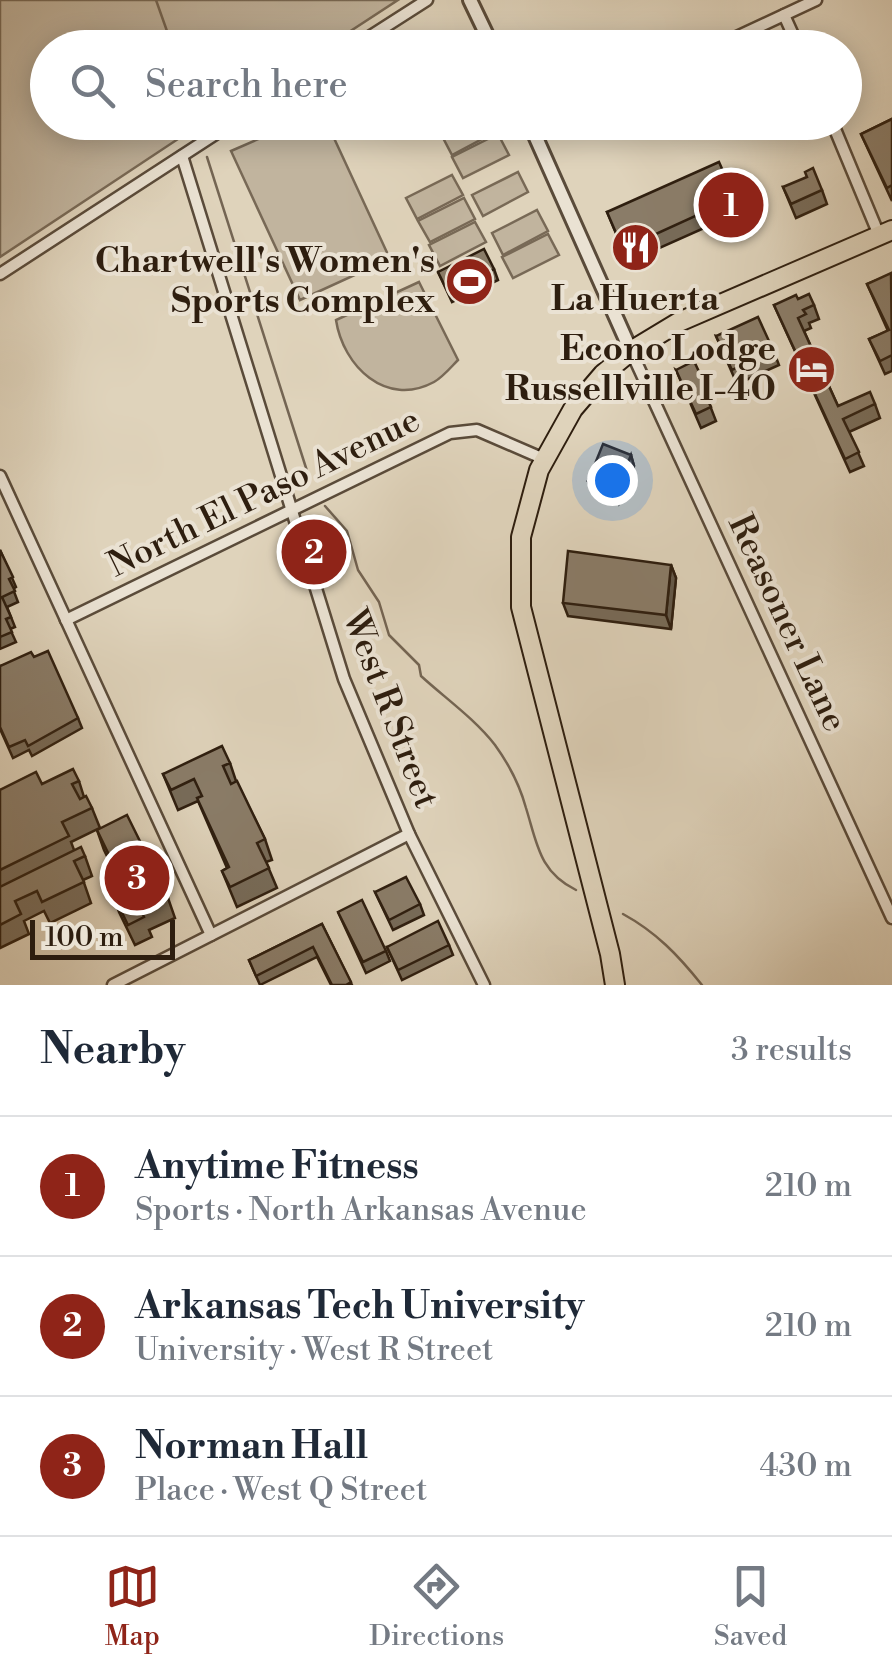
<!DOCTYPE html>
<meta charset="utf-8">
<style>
body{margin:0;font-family:"Libre Bodoni",serif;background:#f6f6f7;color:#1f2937}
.scale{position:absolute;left:30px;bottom:25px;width:145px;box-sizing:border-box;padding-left:10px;border:5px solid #2e1e0f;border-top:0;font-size:28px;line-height:35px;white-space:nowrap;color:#2e1e0f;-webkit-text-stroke:8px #eae2d3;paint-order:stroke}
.you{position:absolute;left:612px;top:480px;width:35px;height:35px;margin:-25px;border:8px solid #fff;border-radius:50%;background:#1a73e8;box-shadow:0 0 0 15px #1a73e833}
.badge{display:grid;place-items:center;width:65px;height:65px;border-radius:50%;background:#8f2418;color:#fff;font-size:32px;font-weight:700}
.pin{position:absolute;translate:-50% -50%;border:5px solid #fff;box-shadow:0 2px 10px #0006}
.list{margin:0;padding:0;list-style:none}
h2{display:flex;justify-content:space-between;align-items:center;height:130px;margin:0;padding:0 40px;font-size:42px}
h2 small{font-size:32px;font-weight:400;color:#747a83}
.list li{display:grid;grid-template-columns:65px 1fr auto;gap:30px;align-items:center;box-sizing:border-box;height:140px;padding:0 40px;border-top:2px solid #e0e1e3}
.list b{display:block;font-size:38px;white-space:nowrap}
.list p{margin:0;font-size:32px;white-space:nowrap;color:#747a83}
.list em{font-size:32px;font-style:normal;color:#747a83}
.icon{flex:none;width:55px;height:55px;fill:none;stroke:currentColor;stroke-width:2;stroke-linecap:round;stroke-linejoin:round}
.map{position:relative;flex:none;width:892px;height:985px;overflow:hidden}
.search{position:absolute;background:#fff;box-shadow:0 5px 25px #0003;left:30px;right:30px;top:30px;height:110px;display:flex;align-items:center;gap:25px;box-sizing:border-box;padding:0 35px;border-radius:55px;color:#747a83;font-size:38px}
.sheet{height:550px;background:#fff}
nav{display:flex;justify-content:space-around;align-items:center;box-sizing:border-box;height:140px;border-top:2px solid #e0e1e3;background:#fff;font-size:28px;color:#747a83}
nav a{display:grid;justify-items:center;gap:5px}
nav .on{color:#8f2418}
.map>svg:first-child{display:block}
.green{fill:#c1b49e;stroke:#786956;stroke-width:2.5}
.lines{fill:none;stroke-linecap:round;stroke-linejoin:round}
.stream{stroke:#746553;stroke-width:2.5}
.minor-casing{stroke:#5a4b3a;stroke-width:15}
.tertiary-casing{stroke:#5a4b3a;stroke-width:18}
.trunk-casing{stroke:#2e1e0f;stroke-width:22}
.minor{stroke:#eae2d3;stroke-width:10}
.tertiary{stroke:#eae2d3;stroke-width:12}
.trunk{stroke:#dfd3bb;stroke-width:18}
.wall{fill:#776b59;stroke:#2e1e0f;stroke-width:2.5}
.shaded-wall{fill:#615749;stroke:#2e1e0f;stroke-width:2.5}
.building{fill:#8a7c68;stroke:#2e1e0f;stroke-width:2.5}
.labels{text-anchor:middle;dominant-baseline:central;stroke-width:8;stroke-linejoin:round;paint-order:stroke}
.poi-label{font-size:35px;font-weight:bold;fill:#2e1e0f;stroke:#eae2d3;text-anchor:end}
.street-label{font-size:35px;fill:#2e1e0f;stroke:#eae2d3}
</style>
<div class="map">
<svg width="892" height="985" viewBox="0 0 892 985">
<rect width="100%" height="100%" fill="#dfd3bb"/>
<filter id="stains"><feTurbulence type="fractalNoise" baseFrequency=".002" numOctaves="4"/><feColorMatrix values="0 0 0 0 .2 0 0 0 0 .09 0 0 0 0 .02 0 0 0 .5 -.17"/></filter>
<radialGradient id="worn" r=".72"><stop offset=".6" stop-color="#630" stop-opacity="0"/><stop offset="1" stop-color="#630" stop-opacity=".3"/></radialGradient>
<g class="green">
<polygon points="0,0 398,0 326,47 48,48 48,122 213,123 187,133 0,257"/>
<polygon points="463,122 492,123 497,131 452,155 441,134"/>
<polygon points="295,123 327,123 390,259 300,300 231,151"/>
<polygon points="498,134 509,155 463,178 452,157"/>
<polygon points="518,172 528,192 483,216 472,195"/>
<polygon points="452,175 463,195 417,219 406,198"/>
<polygon points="464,198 475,219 430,242 418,221"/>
<polygon points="537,210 548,231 503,255 492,233"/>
<polygon points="475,222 486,242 440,266 429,245"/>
<polygon points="548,234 559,255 513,278 502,257"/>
<path d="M 419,282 L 458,360 C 451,367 443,377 434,382 C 386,408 343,366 336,320 Z"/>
</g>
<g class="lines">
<g class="stream">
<polyline points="156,0 173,48"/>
<polyline points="197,122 201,135"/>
<polyline points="207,157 307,471"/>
<path d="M 325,506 L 347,531 L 358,570 L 379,602 L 389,635 L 419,665 L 421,676 C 445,698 475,719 495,745 C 508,763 520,786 526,808 C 537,843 539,872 576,890"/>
<path d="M 623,914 C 656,932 678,955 702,985"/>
</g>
<defs>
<g id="minor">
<polyline points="784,15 799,48"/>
<polyline points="352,48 427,0"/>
<polyline points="713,48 816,0"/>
<polyline points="832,122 879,235"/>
<polyline points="533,131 551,122"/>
<polyline points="182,156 344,679 409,834 484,985"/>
<polyline points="0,274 234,122"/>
<polyline points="631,351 892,918"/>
<polyline points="0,476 211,935"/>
<polyline points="66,620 450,433 477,430 544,459"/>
<polyline points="113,985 409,834"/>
</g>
<g id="tertiary">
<polyline points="470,0 493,48"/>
<polyline points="529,122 631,351"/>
</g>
<polyline id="trunk" points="615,985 610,954 521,607 521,537 539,470 573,409 603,374 631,351 679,322 892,230"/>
</defs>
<use href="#minor" class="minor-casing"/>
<use href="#tertiary" class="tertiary-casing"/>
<use href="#trunk" class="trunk-casing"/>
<use href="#minor" class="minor"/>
<use href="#tertiary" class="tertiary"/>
<use href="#trunk" class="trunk"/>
</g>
<g class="wall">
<polygon points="892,119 892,201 861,134"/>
<polygon points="783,187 822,190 827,204 796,218"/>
<polygon points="735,198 740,212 628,262 607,212"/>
<polygon points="494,269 498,280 452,302 438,272"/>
<polygon points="892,274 892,371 885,374 869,339 888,331 867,284"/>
<polygon points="798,299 814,305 819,319 809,323 811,328 804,331 838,406 875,404 880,418 849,432 864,466 850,472 774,305"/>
<polygon points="716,336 774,352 779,365 737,384"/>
<polygon points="676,370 707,389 712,402 709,403 716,421 701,428"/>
<polygon points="631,455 634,466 619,503 592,492 588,481"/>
<polygon points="0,550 16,587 13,589 18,602 7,607 15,627 10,629 16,642 0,649"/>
<polygon points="671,565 676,578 671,629 568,616 563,603"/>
<polygon points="34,657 78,718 82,728 32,756 29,750 13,758 0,729 0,666"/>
<polygon points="230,763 236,781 265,839 272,860 266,862 277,888 237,907 222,871 227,868 198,801 178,810 163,774"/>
<polygon points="79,781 84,797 92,808 100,828 71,842 74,850 85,856 92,876 83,880 91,903 50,923 44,911 24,921 29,934 0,948 0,790"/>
<polygon points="97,830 168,898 175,918 149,930 152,937 135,945 119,912 112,892 122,887 104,850"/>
<polygon points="375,892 420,904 424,915 393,930"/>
<polygon points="338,912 386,951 390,961 366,973"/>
<polygon points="322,924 352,985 331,985 317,957 260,985 249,960"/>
<polygon points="449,945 453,955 402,980 387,947"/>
</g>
<g class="shaded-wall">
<polygon points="631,455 634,466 619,503 616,493"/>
<polygon points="671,565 676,578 671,629 666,615"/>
</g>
<g class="building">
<polygon points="892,119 892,185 887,188 861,134"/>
<polygon points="719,162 735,198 623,249 607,212"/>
<polygon points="813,168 822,190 791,204 783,187 807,177 805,172"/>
<polygon points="484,249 494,269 448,292 438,272"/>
<polygon points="891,273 892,355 880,361 869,339 889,330 867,284"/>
<polygon points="809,294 814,305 803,310 806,314 798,318 838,406 870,392 875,404 843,419 859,452 845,459 774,305 796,295 798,299"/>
<polygon points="758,317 774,352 732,370 716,336"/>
<polygon points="694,361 707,389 703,390 711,407 696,414 676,370"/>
<polygon points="603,444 631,455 616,493 588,481"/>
<polygon points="0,550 13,577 9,579 15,591 2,597 11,617 6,619 12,632 0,637"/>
<polygon points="568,551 671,565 666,615 563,603"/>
<polygon points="48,651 78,718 28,746 25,740 9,747 0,727 0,666 31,652 34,657"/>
<polygon points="222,746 230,763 223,766 231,784 237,781 265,839 257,843 269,868 230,887 222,871 229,867 197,798 202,796 194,779 171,790 163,774"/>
<polygon points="73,769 79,781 72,784 80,799 86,796 92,808 62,822 69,836 0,870 0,790 36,772 42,784"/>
<polygon points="127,815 168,898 141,911 144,917 128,925 112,892 124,886 97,830"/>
<polygon points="81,847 85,856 74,861 84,882 42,902 37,891 15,901 21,914 0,925 0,887"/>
<polygon points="406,877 420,904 389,920 375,892"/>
<polygon points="362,900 386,951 363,962 338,912"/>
<polygon points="438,921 449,945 398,970 387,947"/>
<polygon points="322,924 351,982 346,985 332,985 313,947 256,976 249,960"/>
</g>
<defs>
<symbol id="restaurant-disc" viewBox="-11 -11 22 22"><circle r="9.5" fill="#8f2418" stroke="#eae2d3"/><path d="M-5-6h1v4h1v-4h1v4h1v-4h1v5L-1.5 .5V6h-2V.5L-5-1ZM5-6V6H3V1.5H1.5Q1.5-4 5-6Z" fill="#fff"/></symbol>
<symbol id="stadium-disc" viewBox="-11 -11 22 22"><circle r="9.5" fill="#8f2418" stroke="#eae2d3"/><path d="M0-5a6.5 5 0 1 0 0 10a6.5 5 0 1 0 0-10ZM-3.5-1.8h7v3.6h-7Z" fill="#fff"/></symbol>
<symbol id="hotel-disc" viewBox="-11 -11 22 22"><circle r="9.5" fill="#8f2418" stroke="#eae2d3"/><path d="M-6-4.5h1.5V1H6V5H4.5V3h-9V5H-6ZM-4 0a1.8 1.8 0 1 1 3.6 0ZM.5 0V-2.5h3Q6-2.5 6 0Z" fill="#fff"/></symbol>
</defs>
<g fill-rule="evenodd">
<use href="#restaurant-disc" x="608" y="220" width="55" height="55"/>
<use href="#stadium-disc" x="442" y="254" width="55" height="55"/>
<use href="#hotel-disc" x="784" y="342" width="55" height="55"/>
</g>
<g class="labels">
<g class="poi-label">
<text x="435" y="261">Chartwell's Women's<tspan x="435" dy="40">Sports Complex</tspan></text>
<text x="635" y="299" text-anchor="middle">La Huerta</text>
<text x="776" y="349">Econo Lodge<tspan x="776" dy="40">Russellville I-40</tspan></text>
</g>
<g class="street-label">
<text transform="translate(264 493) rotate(-26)">North El Paso Avenue</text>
<text transform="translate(787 623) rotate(65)">Reasoner Lane</text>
<text transform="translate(390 709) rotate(69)">West R Street</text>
</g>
</g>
<rect width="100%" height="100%" filter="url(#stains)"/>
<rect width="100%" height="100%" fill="url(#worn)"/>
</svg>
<div class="scale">100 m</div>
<div class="you"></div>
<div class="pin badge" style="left:731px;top:205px">1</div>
<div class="pin badge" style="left:314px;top:552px">2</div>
<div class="pin badge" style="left:137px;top:878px">3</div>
<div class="search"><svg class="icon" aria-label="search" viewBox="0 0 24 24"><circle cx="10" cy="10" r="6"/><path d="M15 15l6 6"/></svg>Search here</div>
</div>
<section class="sheet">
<h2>Nearby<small>3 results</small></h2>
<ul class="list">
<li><span class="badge">1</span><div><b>Anytime Fitness</b><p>Sports · North Arkansas Avenue</p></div><em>210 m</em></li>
<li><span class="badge">2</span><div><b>Arkansas Tech University</b><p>University · West R Street</p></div><em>210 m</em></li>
<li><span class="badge">3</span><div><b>Norman Hall</b><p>Place · West Q Street</p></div><em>430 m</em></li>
</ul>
</section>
<nav>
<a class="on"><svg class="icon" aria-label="map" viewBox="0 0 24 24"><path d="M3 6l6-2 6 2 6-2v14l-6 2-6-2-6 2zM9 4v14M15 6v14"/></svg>Map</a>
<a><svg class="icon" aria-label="directions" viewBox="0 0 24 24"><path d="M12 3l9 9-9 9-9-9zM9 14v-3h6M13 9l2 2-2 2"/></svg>Directions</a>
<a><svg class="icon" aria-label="saved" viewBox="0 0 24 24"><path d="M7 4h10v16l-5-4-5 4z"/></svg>Saved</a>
</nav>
